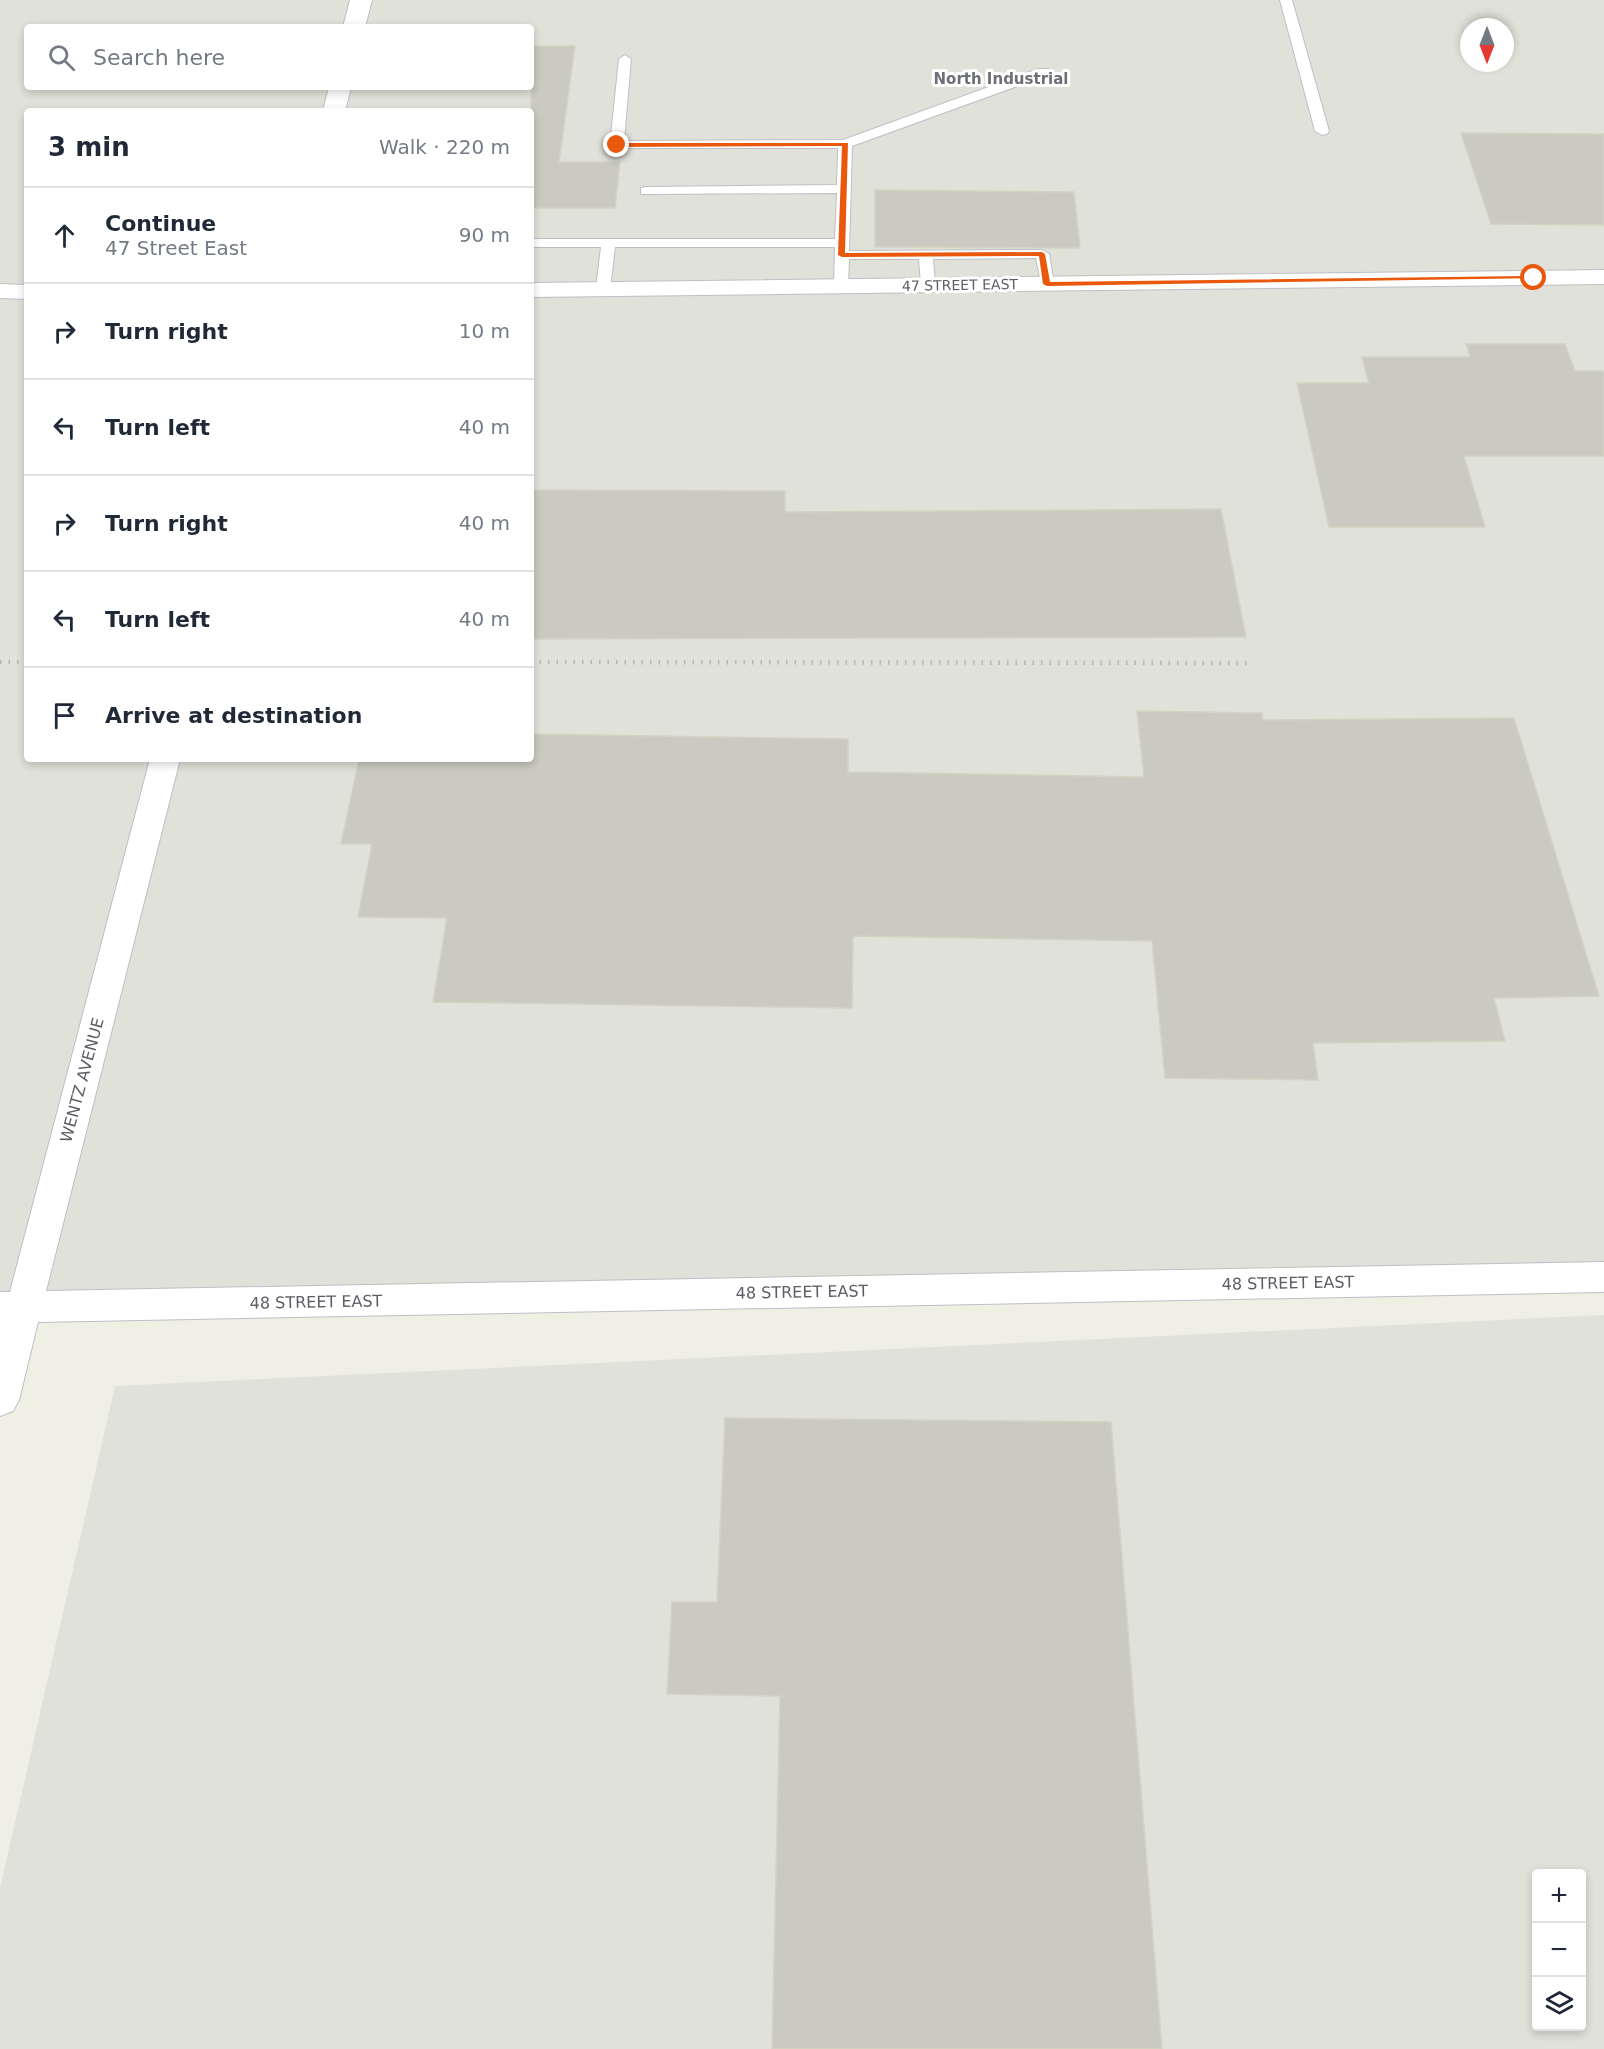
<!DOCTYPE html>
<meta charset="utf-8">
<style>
body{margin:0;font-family:"DejaVu Sans",sans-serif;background:#f6f6f7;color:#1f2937}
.controls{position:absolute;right:18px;bottom:18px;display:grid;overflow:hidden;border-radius:6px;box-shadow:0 3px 9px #0003}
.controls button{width:54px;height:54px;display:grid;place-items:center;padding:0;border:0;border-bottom:2px solid #e0e1e3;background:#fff;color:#1f2937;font:30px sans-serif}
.compass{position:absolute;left:1460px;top:18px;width:54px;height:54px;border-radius:50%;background:#fff;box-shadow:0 3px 9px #0003;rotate:180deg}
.stop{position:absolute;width:18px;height:18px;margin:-14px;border:4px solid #ea580c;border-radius:50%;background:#fff}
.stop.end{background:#ea580c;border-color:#fff;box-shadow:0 2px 6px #0008}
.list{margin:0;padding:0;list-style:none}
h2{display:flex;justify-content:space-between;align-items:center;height:78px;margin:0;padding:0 24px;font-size:26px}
h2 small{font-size:20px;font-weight:400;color:#747a83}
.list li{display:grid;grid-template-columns:39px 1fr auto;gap:18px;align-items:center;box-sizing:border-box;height:96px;padding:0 24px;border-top:2px solid #e0e1e3}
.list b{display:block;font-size:22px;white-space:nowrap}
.list p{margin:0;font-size:20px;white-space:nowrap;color:#747a83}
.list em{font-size:20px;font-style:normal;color:#747a83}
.icon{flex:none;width:33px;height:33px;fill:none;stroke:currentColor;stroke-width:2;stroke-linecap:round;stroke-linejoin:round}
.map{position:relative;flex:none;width:1604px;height:2049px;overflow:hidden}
.search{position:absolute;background:#fff;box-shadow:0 3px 9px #0003;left:24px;top:24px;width:510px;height:66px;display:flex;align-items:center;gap:15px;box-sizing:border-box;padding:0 21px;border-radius:6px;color:#747a83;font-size:22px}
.panel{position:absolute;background:#fff;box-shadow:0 3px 9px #0003;left:24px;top:108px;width:510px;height:654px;border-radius:6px}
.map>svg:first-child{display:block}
.industrial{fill:#e0e1d8;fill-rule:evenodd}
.building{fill:#cacac0;stroke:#d4d3c2;stroke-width:1.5}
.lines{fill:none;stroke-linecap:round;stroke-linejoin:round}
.service-casing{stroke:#bebfc6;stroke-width:2}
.minor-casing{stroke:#bebfc6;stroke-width:2}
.service{fill:#fff;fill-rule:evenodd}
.minor{fill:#fff;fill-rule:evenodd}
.rail{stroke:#b7b7b8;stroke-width:4.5;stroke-dasharray:1.5 7;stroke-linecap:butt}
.route{fill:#ea580c}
.labels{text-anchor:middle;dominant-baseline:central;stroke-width:6;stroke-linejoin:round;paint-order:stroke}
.far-street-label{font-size:14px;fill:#5c5e65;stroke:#fff}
.far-neighbourhood-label{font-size:15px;font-weight:bold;fill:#6d6f77;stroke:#fff}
.street-label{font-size:16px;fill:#5c5e65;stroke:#fff}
</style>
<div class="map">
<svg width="1604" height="2049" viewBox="0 0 1604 2049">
<rect width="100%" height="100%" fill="#efefe4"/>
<g class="industrial">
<path d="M 0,0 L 1604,0 L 1604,1277 L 0,1307 ZM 27,27 L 531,27 L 531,87 L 27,87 ZM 1469,27 L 1505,27 L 1505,63 L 1469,63 ZM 27,111 L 531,111 L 531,759 L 27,759 Z"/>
<path d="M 1604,1315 L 1604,2049 L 0,2049 L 0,1888 L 115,1386 ZM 1536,1874 L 1582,1874 L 1582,2026 L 1536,2026 Z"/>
</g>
<g class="building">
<polygon points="531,46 575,46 559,162 620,162 615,208 531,208"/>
<polygon points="1461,133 1604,134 1604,225 1491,224"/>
<polygon points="875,190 1074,192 1080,248 875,247"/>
<polygon points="1466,344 1565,344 1575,371 1604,371 1604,456 1464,456 1485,527 1329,527 1297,383 1369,383 1362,357 1470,357"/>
<polygon points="531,490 785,491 785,512 1221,509 1246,637 531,639"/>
<polygon points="1137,711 1262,713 1263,720 1514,718 1599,996 1494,998 1505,1041 1313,1043 1318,1080 1165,1078 1152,941 853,936 852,1008 433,1002 447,918 358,917 372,844 341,844 359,759 531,759 531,734 848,739 848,772 1144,777"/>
<polygon points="725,1418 1111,1422 1162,2049 772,2049 780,1696 667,1694 672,1602 717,1602"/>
</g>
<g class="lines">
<defs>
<g id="service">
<polygon points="1280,0 1292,0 1329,131 1327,134 1322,135 1315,131"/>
<polygon points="625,55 631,59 624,141 843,140 1038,69 1048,69 1048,75 852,146 849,251 1042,250 1049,254 1054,284 1047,288 1042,287 1036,258 933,259 935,285 928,289 921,285 919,259 849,259 848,286 841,290 834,286 835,247 615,247 610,289 608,292 598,292 596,289 601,247 531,247 531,239 835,239 837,193 641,194 641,188 646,187 837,185 838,148 612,148 610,145 619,59"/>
</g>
<g id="minor">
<polygon points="350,0 372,0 365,27 343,27"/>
<polygon points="329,87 351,87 345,111 323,111"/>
<polygon points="1604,270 1604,284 531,297 531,283"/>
<polygon points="0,284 27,285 27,299 0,298"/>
<polygon points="150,759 180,759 46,1291 1604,1262 1604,1292 38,1322 19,1400 13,1411 0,1416 0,1292 10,1292"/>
</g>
</defs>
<use href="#service" class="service-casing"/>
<use href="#minor" class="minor-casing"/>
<use href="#service" class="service"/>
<use href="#minor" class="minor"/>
<g class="rail">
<polyline points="0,662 27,662"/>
<polyline points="531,662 1251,663"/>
</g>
</g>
<polygon class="route" points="615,143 848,143 845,253 1042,252 1045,254 1050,282 1534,276 1538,278 1047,286 1043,284 1039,256 842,257 838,255 842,146 617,147"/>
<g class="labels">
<g class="far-street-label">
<text transform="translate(960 285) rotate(-1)">47 STREET EAST</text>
</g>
<g class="far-neighbourhood-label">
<text x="1001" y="79">North Industrial</text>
</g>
<g class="street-label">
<text transform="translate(82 1080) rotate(-75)">WENTZ AVENUE</text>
<text transform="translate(1288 1283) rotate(-1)">48 STREET EAST</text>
<text transform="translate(802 1292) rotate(-1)">48 STREET EAST</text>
<text transform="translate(316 1302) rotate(-1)">48 STREET EAST</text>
</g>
</g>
</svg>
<div class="controls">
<button>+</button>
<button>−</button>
<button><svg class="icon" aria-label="layers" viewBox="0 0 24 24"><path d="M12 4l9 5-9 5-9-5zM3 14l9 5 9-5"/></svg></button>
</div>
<svg class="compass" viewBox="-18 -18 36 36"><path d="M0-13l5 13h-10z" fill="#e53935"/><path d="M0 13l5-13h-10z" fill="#747a83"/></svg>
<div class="stop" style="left:1534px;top:278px"></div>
<div class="stop end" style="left:617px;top:145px"></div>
<div class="search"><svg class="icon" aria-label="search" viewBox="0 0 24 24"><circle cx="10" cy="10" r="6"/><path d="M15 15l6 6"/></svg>Search here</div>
<section class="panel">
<h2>3 min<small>Walk · 220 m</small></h2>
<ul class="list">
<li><svg class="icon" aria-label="ahead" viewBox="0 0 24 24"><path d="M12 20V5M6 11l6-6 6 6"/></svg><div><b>Continue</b><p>47 Street East</p></div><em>90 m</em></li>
<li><svg class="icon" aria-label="right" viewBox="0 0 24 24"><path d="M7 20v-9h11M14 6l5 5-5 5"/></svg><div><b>Turn right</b></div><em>10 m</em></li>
<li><svg class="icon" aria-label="left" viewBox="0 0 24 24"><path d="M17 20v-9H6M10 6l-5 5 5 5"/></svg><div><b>Turn left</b></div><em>40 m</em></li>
<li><svg class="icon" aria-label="right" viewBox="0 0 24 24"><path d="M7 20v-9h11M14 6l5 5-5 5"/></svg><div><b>Turn right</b></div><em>40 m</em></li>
<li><svg class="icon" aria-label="left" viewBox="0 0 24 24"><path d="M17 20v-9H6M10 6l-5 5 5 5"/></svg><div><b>Turn left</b></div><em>40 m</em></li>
<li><svg class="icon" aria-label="arrive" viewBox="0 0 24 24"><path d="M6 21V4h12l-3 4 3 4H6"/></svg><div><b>Arrive at destination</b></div></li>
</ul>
</section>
</div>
